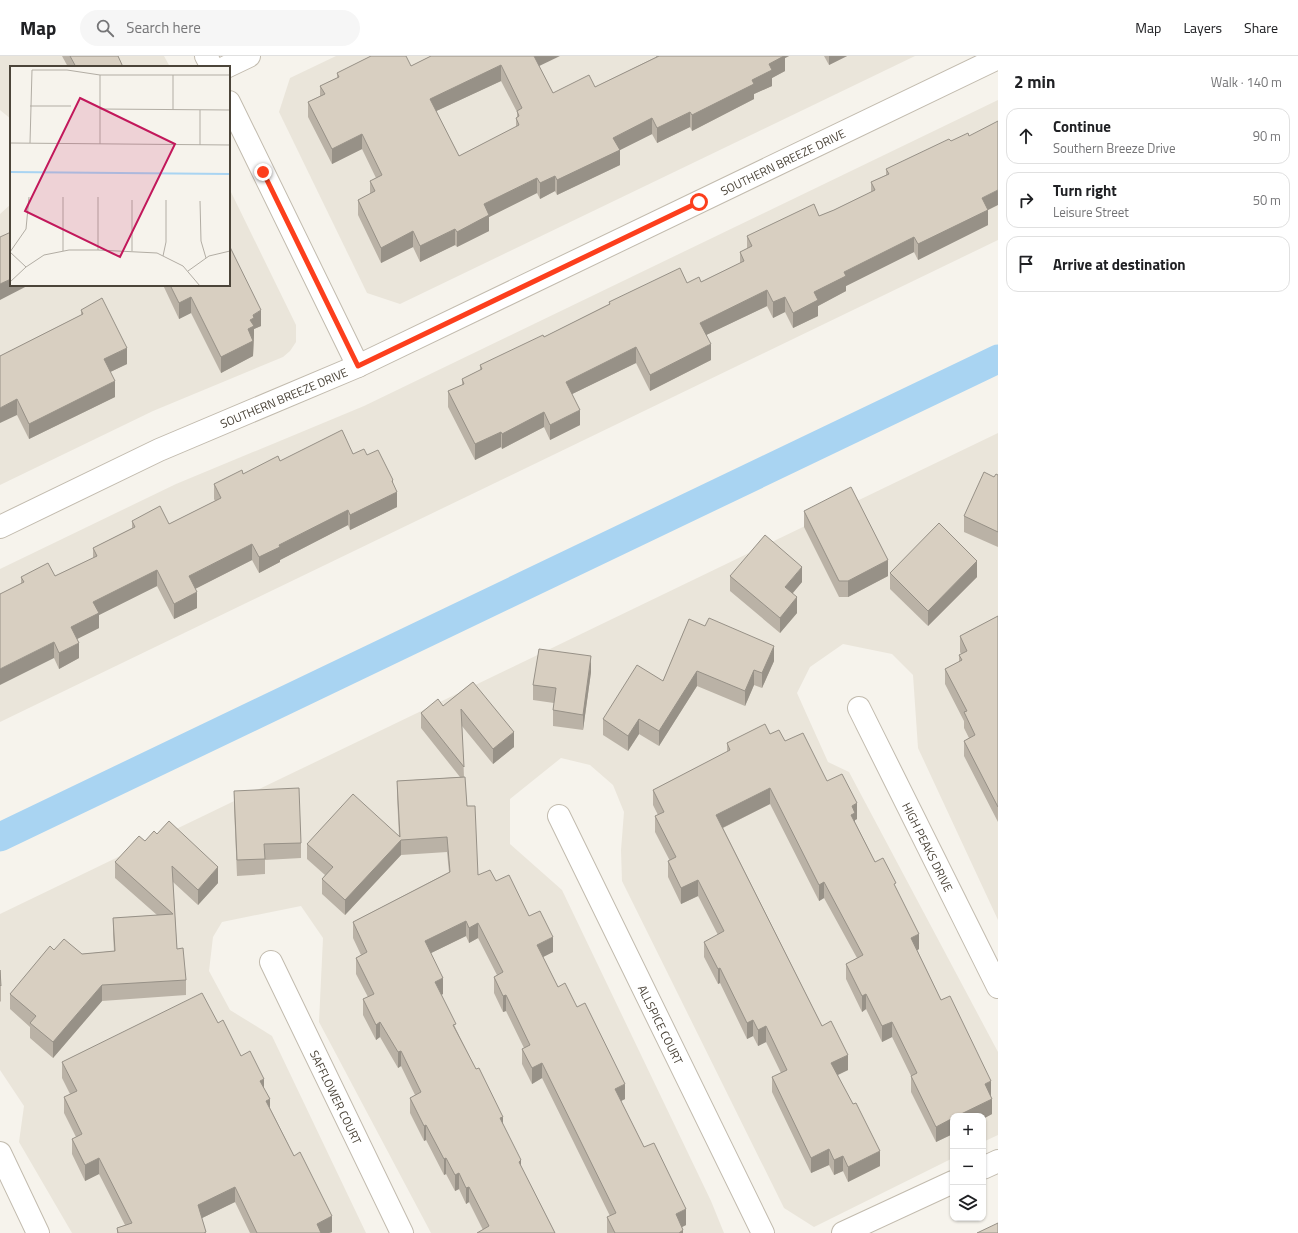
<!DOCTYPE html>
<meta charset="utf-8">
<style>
body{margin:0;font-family:"Titillium Web",sans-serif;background:#f6f6f6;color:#202124}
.controls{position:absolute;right:12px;bottom:12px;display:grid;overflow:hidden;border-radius:8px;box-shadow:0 1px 3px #0004}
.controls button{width:36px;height:36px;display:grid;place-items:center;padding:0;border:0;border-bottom:1px solid #e0e0e0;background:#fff;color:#202124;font:20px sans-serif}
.stop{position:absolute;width:12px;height:12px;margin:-9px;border:3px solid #fc3f1d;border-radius:50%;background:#fff}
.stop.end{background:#fc3f1d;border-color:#fff;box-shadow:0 1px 4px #0008}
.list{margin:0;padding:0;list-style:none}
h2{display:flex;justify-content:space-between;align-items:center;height:52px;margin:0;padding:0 16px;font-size:17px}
h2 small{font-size:13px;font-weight:400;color:#757577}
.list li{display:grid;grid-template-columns:26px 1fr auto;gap:12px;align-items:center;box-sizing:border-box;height:56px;margin:0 8px 8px;padding:0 8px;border:1px solid #e0e0e0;border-radius:12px}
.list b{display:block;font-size:15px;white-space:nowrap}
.list p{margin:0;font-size:13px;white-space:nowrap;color:#757577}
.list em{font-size:13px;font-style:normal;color:#757577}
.icon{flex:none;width:22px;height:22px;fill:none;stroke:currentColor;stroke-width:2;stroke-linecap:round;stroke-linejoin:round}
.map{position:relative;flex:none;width:998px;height:1177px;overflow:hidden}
header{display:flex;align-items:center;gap:24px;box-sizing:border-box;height:56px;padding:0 20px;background:#fff;border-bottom:1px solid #e0e0e0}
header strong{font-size:19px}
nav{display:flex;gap:22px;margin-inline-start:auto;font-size:14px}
.search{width:280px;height:36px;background:#f6f6f6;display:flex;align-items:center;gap:10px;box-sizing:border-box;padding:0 14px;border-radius:22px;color:#757577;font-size:15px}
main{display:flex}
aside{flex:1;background:#fff}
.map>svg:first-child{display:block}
.residential{fill:#eae5da}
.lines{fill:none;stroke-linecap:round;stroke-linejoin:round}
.canal{stroke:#a9d4f2;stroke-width:29}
.minor-casing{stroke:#c2bbae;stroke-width:24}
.minor{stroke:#fff;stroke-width:22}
.wall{fill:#bab2a6;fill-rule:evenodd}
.shaded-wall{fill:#979187}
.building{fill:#d8cfc1;stroke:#979187;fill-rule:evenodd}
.route{stroke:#fc3f1d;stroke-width:5}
.labels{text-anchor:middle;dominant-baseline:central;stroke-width:3;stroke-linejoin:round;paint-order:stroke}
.street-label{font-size:12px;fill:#4b4439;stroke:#fff}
.inset-river{fill:none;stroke:#a9d4f2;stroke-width:2}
.inset-road{fill:none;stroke:#b2ada4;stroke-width:1}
.view{fill:#c2185b;fill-opacity:0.15;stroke:#c2185b;stroke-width:2}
.inset-edge{fill:none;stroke:#4b4439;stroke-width:2}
</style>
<header>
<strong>Map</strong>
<div class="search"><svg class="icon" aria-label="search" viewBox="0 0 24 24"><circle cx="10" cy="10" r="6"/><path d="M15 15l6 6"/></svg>Search here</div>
<nav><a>Map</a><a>Layers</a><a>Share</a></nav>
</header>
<main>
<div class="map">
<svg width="998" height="1177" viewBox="0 0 998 1177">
<rect width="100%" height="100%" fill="#f6f3ec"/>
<g class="residential">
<polygon points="0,0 164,0 170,11 11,11 11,63 0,54"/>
<polygon points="336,0 915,0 400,248 367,237 279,56 290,22"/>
<polygon points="998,44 998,184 0,666 0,513 176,428 364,350"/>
<polygon points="229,132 296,269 296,286 290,295 283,301 153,355 0,429 0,158 11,148 11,229 229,229"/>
<polygon points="998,377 998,864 918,692 913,619 892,598 843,588 810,611 797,637 828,706 849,716 998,996 998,1079 983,1086 983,1060 953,1060 953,1102 814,1171 784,1152 622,825 621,794 624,756 613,729 590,709 561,702 510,743 510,788 562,834 711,1145 724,1177 431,1177 319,966 323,882 301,850 222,866 213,881 209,915 230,954 272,980 366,1177 72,1177 19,1086 24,1050 0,1014 0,858"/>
</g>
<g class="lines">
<polyline class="canal" points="0,781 998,303"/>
<defs>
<g id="minor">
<polyline points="206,0 212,11"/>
<polyline points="226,11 249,0"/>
<polyline points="229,46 358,310"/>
<path id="s1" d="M 0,471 L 159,394 L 358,310 L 998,2"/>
<path id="s2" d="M 859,652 L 998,931"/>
<path id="s3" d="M 559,760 L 763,1177"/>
<path id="s4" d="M 271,906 L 402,1177"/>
<polyline points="0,1097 38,1177"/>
<polyline points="983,1112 998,1105"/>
<polyline points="843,1177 953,1126"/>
</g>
</defs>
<use href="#minor" class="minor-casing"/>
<use href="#minor" class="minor"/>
</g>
<g class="wall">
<polygon points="62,0 118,0 123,11 68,11"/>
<path d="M 431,0 L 539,10 L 553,37 L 595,31 L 656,1 L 656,0 L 789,0 L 785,2 L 785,15 L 772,22 L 772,30 L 754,38 L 754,43 L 692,75 L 690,71 L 657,87 L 652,78 L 620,94 L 620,109 L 557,139 L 555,135 L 540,143 L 537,137 L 489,161 L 489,175 L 457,191 L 455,189 L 420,206 L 413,191 L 381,207 L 358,159 L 358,144 L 370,138 L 370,125 L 376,122 L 362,93 L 332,108 L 308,61 L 308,46 L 320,40 L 320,30 L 337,22 L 337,17 L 411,10 ZM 501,25 L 517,56 L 517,62 L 516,62 L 516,71 L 459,100 L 436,55 Z"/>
<polygon points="824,0 847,0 829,9"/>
<polygon points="886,113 988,154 988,169 918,204 914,196 846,230 846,235 818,250 818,260 793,272 785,256 773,262 767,250 706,279 711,304 650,335 636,307 572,338 580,369 550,384 544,371 502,393 501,391 475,404 448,351 448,335 462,329 462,323 480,314 480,309 544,281 609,248 609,246 687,227 701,226 740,207 740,196 747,193 747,180 819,160 834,154 871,136 871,126 886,119"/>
<polygon points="163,229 229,229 261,270 254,273 254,278 253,300 221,317 191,257 179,263"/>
<polygon points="81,254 127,308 110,316 115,341 29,383 17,359 0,300 81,259"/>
<polygon points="353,398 367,399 393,429 397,451 350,474 348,469 280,504 280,506 259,517 252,504 195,533 197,552 174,563 157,530 99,559 99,572 77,583 79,602 59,613 54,602 21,528 21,521 55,520 93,502 93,492 132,472 132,465 169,468 215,445 214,443 214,428 280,405"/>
<polygon points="998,419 998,491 964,476 964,460"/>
<polygon points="804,455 888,520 848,541 839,541 804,471"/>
<polygon points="890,517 977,521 928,570 890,533"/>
<polygon points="730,520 802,526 793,537 797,557 780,577 730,535"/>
<polygon points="998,560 998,766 964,700 964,685 969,682 964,672 964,665 945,628 945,613 959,606 959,599 961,598 960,596 960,580"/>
<polygon points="689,563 774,605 762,632 754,629 745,650 697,630 659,690 639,678 628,695 603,679 603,663 663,625"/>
<polygon points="591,616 583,674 553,670 553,654 554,647 533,644 533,629"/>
<polygon points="473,626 514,691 493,708 462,670 464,721 467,750 478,819 496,825 529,860 553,896 543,901 558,931 625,1043 621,1045 644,1091 686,1169 682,1171 683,1177 607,1177 607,1161 610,1160 542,1022 532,1028 522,1008 522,993 524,992 506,955 503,956 494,937 494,921 497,919 478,882 469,887 466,880 431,897 443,938 441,939 456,973 503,1068 521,1110 555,1177 483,1174 469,1146 466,1148 459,1133 455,1135 446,1118 444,1119 426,1084 424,1085 410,1057 410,1042 415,1039 401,1010 398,1012 380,981 376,984 363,959 363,943 368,941 356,918 356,902 361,899 353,882 353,866 449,816 447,796 401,799 345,859 322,838 322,823 325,819 307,803 307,788 399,780 397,740 397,725 460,721 421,672 421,657 443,650"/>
<polygon points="770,678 785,685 827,725 857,763 855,764 855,766 875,806 896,832 919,893 917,894 941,944 991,1040 992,1058 936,1086 911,1036 911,1020 892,981 882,986 866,953 862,956 846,923 846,908 857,902 824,842 819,845 770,748 723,772 822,970 848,1014 838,1019 880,1110 848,1126 843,1115 834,1119 829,1109 811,1117 772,1036 772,1021 781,1017 766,986 758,990 753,980 747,983 720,927 718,928 704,901 704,886 718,879 698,840 681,848 668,821 668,805 670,805 655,776 655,760 658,759 653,749 653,734 727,696 727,687"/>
<polygon points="234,735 301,787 301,802 265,804 265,818 237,820 234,750"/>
<polygon points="145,785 218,827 198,849 173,826 177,893 186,924 186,939 102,945 53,1002 30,982 30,971 10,953 10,938 54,894 82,898 114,895 113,878 113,862 157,859 115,822 115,806"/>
<polygon points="0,914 1,930 1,946 0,945"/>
<polygon points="218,967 264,1032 270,1052 332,1176 329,1177 250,1177 235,1146 202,1162 206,1177 117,1177 117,1172 125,1169 99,1118 85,1125 72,1098 72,1083 76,1081 64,1057 64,1041 70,1038 62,1022 62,1006"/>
</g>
<g class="shaded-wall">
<polygon points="533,0 560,0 533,13"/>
<polygon points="779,0 789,0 785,2 785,15 772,22 772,30 754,38 754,43 692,75 692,59 752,24 769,8"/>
<polygon points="829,0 847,0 829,9"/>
<polygon points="501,9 501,25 430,58 430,43"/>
<polygon points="690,56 690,71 657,87 657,72"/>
<polygon points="652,62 652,78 620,94 620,109 557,139 557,124 613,82"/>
<polygon points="362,78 362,93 332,108 332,93"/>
<polygon points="555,120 555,135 540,143 540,127"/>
<polygon points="537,122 537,137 489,161 489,175 457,191 457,176 484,148"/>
<polygon points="998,134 998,149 988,154 988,169 918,204 918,188 982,142"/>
<polygon points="455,173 455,189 420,206 420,190"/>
<polygon points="413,175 413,191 381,207 381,192"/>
<polygon points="914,181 914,196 846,230 846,235 818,250 818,260 793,272 793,257 814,236 844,216"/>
<polygon points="11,223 11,229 29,229 0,244 0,228"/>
<polygon points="767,234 767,250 700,282 700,267"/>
<polygon points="191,241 191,257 179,263 179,247"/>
<polygon points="785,241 785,256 773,262 773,246"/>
<polygon points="261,254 261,270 254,273 254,278 253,300 221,317 221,301 248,273 253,259"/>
<polygon points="711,288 711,304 650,335 650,319"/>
<polygon points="636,291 636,307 566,341 566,326"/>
<polygon points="127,292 127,308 104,319 104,303"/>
<polygon points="115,325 115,341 29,383 29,368"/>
<polygon points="17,343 17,359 0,367 0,352"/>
<polygon points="580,354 580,369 550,384 550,369"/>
<polygon points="544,356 544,371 502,393 502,378"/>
<polygon points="501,376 501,391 475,404 475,388"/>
<polygon points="393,424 393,437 397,436 397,451 350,474 350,459"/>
<polygon points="348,454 348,469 280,504 280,506 259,517 259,501 279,489"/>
<polygon points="252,488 252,504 189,536 189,520"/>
<polygon points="888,504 888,520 848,541 848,525"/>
<polygon points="977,505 977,521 928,570 928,555"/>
<polygon points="802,511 802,526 785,546 785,531"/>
<polygon points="157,514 157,530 99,559 99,572 71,586 71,571 93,546"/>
<polygon points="197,536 197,552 174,563 174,548"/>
<polygon points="797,541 797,557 780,577 780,562"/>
<polygon points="54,586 54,602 0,629 0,613"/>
<polygon points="79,587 79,602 59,613 59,597"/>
<polygon points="774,590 774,605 762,632 762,617"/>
<polygon points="591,600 591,616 583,674 583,659"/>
<polygon points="754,614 754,629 745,650 745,635"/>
<polygon points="697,615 697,630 659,690 659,675"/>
<polygon points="639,663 639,678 628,695 628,680"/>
<polygon points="514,676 514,691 493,708 493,693"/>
<polygon points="770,732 770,748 716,775 716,759"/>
<polygon points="857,747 857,763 855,764 855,772 851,759 852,750"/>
<polygon points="401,784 401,799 345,859 345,844"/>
<polygon points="218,811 218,827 198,849 198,834"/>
<polygon points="698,824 698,840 681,848 681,832"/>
<polygon points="824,826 824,842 819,845 819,829"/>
<polygon points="466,865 466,880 425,900 425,885"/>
<polygon points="478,867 478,882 469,887 469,872"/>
<polygon points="919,878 919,893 911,898 911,882"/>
<polygon points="553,881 553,896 537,904 537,889"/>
<polygon points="720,912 720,927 718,928 718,913"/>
<polygon points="443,922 443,938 435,942 435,926"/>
<polygon points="102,929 102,945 53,1002 53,986"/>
<polygon points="866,938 866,953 862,956 862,940"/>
<polygon points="506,939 506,955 503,956 503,940"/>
<polygon points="753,964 753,980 747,983 747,967"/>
<polygon points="380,966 380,981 376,984 376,969"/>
<polygon points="892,966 892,981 882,986 882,970"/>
<polygon points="766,970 766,986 758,990 758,974"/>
<polygon points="401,995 401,1010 398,1012 398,996"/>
<polygon points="848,999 848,1014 831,1022 831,1007"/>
<polygon points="542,1007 542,1022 532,1028 532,1012"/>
<polygon points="264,1023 264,1038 260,1025"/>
<polygon points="991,1025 991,1040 985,1043 985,1028"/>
<polygon points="625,1028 625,1043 615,1048 615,1033"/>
<polygon points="270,1043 270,1059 266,1045"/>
<polygon points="992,1043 992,1058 983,1063 983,1060 957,1060"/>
<polygon points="503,1061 503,1076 500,1062"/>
<polygon points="953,1062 953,1078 936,1086 936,1071"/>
<polygon points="426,1069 426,1084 424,1085 424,1070"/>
<polygon points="829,1093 829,1109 811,1117 811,1102"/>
<polygon points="880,1095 880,1110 848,1126 848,1111"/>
<polygon points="843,1100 843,1115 834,1119 834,1104"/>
<polygon points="99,1102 99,1118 85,1125 85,1109"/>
<polygon points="446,1102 446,1118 444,1119 444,1103"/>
<polygon points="521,1104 521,1120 519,1106"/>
<polygon points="459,1117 459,1133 455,1135 455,1119"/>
<polygon points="235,1131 235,1146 198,1164 198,1149"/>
<polygon points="469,1131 469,1146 466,1148 466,1132"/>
<polygon points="686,1153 686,1169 676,1174 676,1158"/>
<polygon points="332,1160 332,1176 329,1177 317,1177 317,1168"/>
<polygon points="683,1174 683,1177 679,1177"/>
</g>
<g class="building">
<polygon points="70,0 118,0 123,11 76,11"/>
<path d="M 371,0 L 406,0 L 411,10 L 431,0 L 534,0 L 553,37 L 589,19 L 595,31 L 659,0 L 784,0 L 769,8 L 772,14 L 752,24 L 754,28 L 692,59 L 690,56 L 657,72 L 652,62 L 613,82 L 620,94 L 557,124 L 555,120 L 540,127 L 537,122 L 484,148 L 489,159 L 457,176 L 455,173 L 420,190 L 413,175 L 381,192 L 358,144 L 375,135 L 370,125 L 382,119 L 362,78 L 332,93 L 308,46 L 325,38 L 320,30 L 339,21 L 337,17 ZM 501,9 L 522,52 L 517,55 L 519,60 L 516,62 L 519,69 L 459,100 L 430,43 Z"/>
<polygon points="998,65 998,134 982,142 988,154 918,188 914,181 844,216 846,220 814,236 818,244 793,257 785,241 773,246 767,234 700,267 711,288 650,319 636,291 566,326 580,354 550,369 544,356 502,378 501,376 475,388 448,335 464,328 462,323 482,313 480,309 543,279 544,281 610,248 609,246 680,212 687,227 699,221 701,226 744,205 740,196 752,190 747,180 814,148 819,160 834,154 875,134 871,126 889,118 886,113 949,83 951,85 968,77 969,80"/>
<polygon points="11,176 11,223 0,228 0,181"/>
<polygon points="229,189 261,254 253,259 254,262 250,264 254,270 248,273 253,285 221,301 191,241 179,247 170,229 229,229"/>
<polygon points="102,242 127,292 104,303 115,325 29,368 17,343 0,352 0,300 83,258 81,254"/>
<polygon points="342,374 353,398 364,393 367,399 378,394 393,424 392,425 397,436 350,459 348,454 279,489 280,491 259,501 252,488 189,520 197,536 174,548 157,514 93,546 99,557 71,571 79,587 59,597 54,586 0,613 0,538 24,526 21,521 48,507 55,520 97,500 93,492 135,471 132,465 160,450 169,468 221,442 214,428 242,414 243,418 278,400 280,405"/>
<polygon points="984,416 994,421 996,418 998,419 998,476 964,460"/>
<polygon points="851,431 888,504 848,525 839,525 804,455"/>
<polygon points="939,467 977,505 928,555 890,517"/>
<polygon points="765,479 802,511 785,531 797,541 780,562 730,520"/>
<polygon points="998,560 998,751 964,685 975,679 964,656 967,655 945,613 962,604 959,599 967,595 960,580"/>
<polygon points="709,562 774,590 762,617 754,614 745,635 697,615 659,675 639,663 628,680 603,663 637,609 663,625 689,563 705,570"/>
<polygon points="539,593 591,600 583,659 553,654 556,632 533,629"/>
<polygon points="473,626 514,676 493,693 461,653 464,711 421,657 438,643 443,650"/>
<polygon points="765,668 770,678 779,674 785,685 803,677 827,725 842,718 857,747 852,750 855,757 851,759 875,806 883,802 896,827 894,828 919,878 911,882 941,944 950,940 991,1025 985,1028 992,1043 957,1060 953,1060 953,1062 936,1071 911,1020 917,1017 892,966 882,970 866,938 862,940 846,908 863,899 824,826 819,829 770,732 716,759 822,970 831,965 848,999 831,1007 853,1048 856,1047 880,1095 848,1111 843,1100 834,1104 829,1093 811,1102 772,1021 787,1014 766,970 758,974 753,964 747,967 720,912 718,913 704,886 724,875 698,824 681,832 668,805 676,801 655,760 664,756 653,734 730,694 727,687"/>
<polygon points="465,721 467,750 475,750 478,819 490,814 496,825 509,819 529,860 540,855 553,881 537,889 558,931 565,927 577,951 585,947 625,1028 615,1033 644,1091 654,1087 686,1153 676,1158 683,1174 679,1177 615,1177 607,1161 616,1157 542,1007 532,1012 522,993 530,989 506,939 503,940 494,921 503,916 478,867 469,872 466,865 425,885 443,922 435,926 456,968 453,969 476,1013 479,1012 503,1061 500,1062 521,1104 519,1106 555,1177 477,1177 489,1170 469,1131 466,1132 459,1117 455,1119 446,1102 444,1103 426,1069 424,1070 410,1042 421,1036 401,995 398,996 380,966 376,969 363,943 374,938 356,902 367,896 353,866 450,816 447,781 401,784 345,844 322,823 333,811 307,788 353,738 400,781 397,725"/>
<polygon points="299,732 301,787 264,788 265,803 237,804 234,735"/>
<polygon points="169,765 218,811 198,834 172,810 177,893 183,892 186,924 102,929 53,986 30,967 36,960 10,938 50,890 54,894 64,883 82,898 115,895 113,862 173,858 115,806 139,780 145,785 154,775 157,778"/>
<polygon points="0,914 1,930 0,929"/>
<polygon points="202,937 218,967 223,964 241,1000 250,995 264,1023 260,1025 270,1043 266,1045 294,1100 300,1096 332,1160 317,1168 321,1177 257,1177 235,1131 198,1149 206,1176 204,1177 118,1177 117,1172 132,1167 99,1102 85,1109 72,1083 82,1078 64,1041 77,1035 62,1006"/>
<polygon points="998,1167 998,1177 977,1177"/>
</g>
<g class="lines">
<polyline class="route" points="263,116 358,310 699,146"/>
</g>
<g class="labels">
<g class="street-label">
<text stroke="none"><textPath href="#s1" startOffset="864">SOUTHERN BREEZE DRIVE</textPath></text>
<text stroke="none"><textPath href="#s1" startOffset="312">SOUTHERN BREEZE DRIVE</textPath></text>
<text stroke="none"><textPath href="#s2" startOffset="155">HIGH PEAKS DRIVE</textPath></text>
<text stroke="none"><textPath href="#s3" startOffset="232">ALLSPICE COURT</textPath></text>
<text stroke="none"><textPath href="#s4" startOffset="150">SAFFLOWER COURT</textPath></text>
</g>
</g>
<g transform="translate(10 10)">
<rect width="220" height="220" fill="#f6f3ec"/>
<path class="inset-river" d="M 0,106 L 220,108"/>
<path class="inset-road" d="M 90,9 L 90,78M 20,40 L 61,40M 90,43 L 220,44M 163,44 L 163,9M 0,77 L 220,79M 20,77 L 22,4 L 57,4 L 90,9 L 220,9M 190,79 L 190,44M 88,131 L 88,184M 122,134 L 122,185M 190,135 L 191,175 L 196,192M 53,185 L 53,131M 0,186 L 16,163 L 19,131M 0,186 L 16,201M 153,190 L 156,176 L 156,134M 178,205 L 199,190 L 220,185M 0,216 L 16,201 L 34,189 L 59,184 L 88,184 L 147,187 L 173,200 L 190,220M 55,220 L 137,220"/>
<path class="view" d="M 70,32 L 165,78 L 110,191 L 15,145 Z"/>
<rect width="220" height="220" class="inset-edge"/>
</g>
</svg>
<div class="controls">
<button>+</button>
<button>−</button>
<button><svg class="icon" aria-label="layers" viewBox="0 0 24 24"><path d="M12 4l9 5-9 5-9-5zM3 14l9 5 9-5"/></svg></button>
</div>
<div class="stop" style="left:699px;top:146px"></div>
<div class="stop end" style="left:263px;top:116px"></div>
</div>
<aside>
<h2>2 min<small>Walk · 140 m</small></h2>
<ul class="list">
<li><svg class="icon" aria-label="ahead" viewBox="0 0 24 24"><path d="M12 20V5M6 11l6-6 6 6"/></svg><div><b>Continue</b><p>Southern Breeze Drive</p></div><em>90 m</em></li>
<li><svg class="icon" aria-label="right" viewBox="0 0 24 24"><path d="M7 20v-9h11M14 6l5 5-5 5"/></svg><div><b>Turn right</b><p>Leisure Street</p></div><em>50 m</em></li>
<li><svg class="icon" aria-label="arrive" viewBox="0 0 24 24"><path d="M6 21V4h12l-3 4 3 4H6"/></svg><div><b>Arrive at destination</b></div></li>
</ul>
</aside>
</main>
